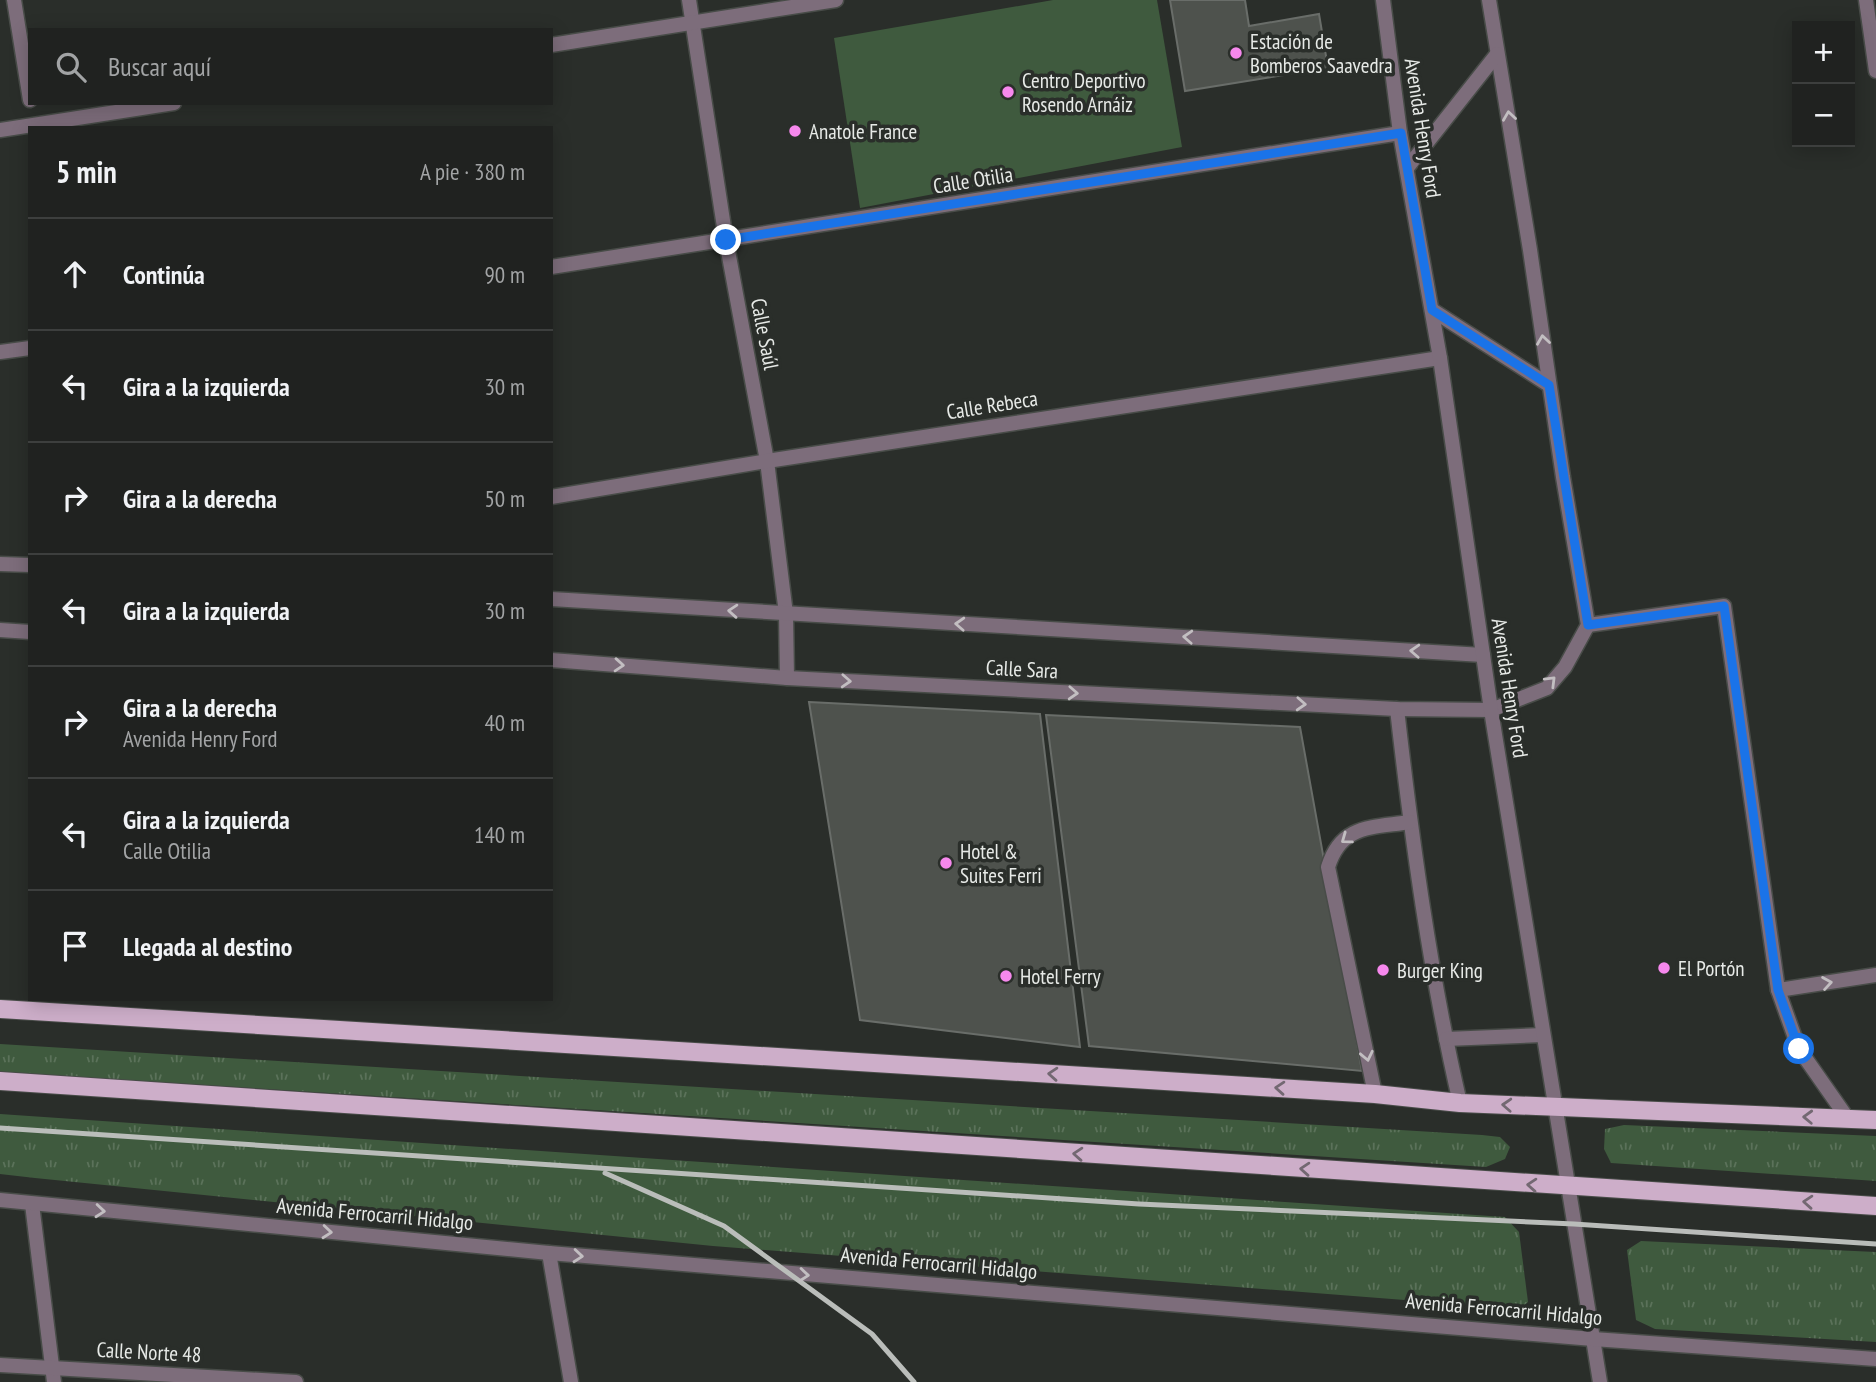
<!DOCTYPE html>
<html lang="es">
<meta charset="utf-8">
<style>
body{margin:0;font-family:"PT Sans Narrow",sans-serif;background:#2d2f2d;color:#f1f3f6}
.controls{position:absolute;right:21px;top:21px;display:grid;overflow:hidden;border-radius:0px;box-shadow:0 4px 18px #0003}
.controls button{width:63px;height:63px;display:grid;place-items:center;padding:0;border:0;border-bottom:2px solid #3d3f3e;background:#202220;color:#f1f3f6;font:35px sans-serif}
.stop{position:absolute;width:21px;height:21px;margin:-16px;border:5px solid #1a73e8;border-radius:50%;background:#fff}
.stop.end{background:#1a73e8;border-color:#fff;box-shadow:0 2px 7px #0008}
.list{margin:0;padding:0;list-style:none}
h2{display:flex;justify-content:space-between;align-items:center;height:91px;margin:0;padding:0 28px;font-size:30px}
h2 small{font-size:23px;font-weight:400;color:#a2a4a5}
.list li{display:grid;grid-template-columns:46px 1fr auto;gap:21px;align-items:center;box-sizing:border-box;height:112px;padding:0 28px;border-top:2px solid #3d3f3e}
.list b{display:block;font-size:26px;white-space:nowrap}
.list p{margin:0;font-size:23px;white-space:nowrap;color:#a2a4a5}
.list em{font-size:23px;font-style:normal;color:#a2a4a5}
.icon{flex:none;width:38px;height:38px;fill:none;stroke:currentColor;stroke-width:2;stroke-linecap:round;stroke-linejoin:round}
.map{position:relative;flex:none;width:1876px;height:1382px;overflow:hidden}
.search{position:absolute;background:#202220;box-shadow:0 4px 18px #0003;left:28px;top:28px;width:525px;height:77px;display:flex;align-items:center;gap:18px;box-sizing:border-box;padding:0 24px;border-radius:0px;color:#a2a4a5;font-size:26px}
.panel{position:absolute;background:#202220;box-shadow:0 4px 18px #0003;left:28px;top:126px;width:525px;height:875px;border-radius:0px}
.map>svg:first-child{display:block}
.grass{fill:url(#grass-tufts)}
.pitch{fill:#3f5a3e}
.building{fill:#4e524d;stroke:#696d69;stroke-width:2}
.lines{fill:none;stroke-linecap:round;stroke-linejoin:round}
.service-casing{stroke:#484c48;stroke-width:17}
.minor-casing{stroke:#484c48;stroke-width:17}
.tertiary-casing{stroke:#484c48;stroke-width:17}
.primary-casing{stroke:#484c48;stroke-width:20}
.service{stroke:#7d6d7b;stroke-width:14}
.minor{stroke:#7d6d7b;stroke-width:14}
.tertiary{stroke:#7d6d7b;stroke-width:14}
.primary{stroke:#cdaec9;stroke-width:18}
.rail{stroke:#babdba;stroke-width:5}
.oneway{stroke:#c2bec1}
.oneway2{stroke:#736872}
.route{stroke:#1a73e8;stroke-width:9}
.poi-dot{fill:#f688ed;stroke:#2a2e2a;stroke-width:2.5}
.labels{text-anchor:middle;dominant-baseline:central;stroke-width:7;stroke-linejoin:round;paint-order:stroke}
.poi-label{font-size:21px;fill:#e7eae7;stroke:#2a2e2a;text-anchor:start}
.street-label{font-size:21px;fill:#e7eae7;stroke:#2a2e2a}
</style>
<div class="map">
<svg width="1876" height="1382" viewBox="0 0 1876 1382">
<defs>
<pattern id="grass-tufts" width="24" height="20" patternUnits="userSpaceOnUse" patternTransform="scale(1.75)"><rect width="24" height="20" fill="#3f5a3e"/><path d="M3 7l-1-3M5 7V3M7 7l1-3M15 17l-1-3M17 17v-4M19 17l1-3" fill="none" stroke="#5b725a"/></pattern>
</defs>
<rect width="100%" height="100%" fill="#2a2e2a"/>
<g class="grass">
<polygon points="0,1044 1482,1135 1500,1137 1510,1147 1505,1159 1486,1167 0,1072"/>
<polygon points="0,1114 1505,1217 1519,1232 1528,1302 1520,1309 713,1246 35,1178 0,1174"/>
<polygon points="1624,1125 1876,1136 1876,1181 1611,1163 1604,1149 1605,1129"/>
<polygon points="1641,1241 1876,1252 1876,1342 1655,1329 1636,1320 1627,1250"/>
</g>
<polygon class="pitch" points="1053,0 1157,0 1182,147 860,208 834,38"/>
<g class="building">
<polygon points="1170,0 1245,0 1249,26 1319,14 1328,68 1185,91"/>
<polygon points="809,702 1040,714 1080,1047 860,1020"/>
<polygon points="1046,715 1300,727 1362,1071 1089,1046"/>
</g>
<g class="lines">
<defs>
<g id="service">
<polyline points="1489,0 1530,250 1563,477 1588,625 1565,667 1547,688 1491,710"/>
<polyline points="1866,0 1876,71"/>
<polyline points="1407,168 1497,54"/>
<polyline points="1432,310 1549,385"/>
<polyline points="1588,625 1724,606 1778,990 1799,1049 1848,1119"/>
<path d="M 1397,709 C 1412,841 1430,974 1460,1103"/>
<polyline points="1778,990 1876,975"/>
<polyline points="1446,1039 1543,1035"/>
<path d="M 1375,1094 L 1328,867 C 1341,824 1372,828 1410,822"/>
</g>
<g id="minor">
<polyline points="14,0 30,100"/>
<polyline points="689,0 726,240 767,461 786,614 787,678"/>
<polyline points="551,45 836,0"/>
<polyline points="0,130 174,103"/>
<polyline points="551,267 1400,133"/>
<polyline points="0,352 30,348"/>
<polyline points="551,497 767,461 1440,358"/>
<polyline points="0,564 30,565"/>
<polyline points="551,599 1483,655"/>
<polyline points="0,630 30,632"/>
<polyline points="551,660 787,678 1397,709 1491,710"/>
<polyline points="32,1204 54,1382"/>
<polyline points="549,1253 571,1382"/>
<polyline points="0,1365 296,1382"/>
</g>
<g id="tertiary">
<polyline points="1383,0 1400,133 1440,358 1491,710 1600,1382"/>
<polyline points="0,1200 549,1253 1593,1339 1876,1359"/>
</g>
<g id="primary">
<polyline points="0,1009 1375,1094 1460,1103 1876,1120"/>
<polyline points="0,1081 1876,1206"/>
</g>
</defs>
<use href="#service" class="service-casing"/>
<use href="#minor" class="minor-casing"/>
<use href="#tertiary" class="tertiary-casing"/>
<use href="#primary" class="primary-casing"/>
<use href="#service" class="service"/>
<use href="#minor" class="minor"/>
<use href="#tertiary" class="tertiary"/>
<use href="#primary" class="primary"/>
<g class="rail">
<polyline points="0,1128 1139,1204 1574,1224 1876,1244"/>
<polyline points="605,1173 724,1226 872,1334 914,1382"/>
</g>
</g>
<defs><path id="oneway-chevron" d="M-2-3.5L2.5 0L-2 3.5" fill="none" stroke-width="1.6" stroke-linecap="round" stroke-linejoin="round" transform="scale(1.75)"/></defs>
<g class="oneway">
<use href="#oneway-chevron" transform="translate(1509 116) rotate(-98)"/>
<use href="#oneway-chevron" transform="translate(1543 340) rotate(-98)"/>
<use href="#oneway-chevron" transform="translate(733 611) rotate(-176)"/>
<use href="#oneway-chevron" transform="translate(960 624) rotate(-177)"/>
<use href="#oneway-chevron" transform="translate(1188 637) rotate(-177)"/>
<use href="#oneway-chevron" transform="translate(1415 651) rotate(-177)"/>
<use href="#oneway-chevron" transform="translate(619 665) rotate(4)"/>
<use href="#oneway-chevron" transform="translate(846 681) rotate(3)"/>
<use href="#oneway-chevron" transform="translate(1551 681) rotate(-45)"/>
<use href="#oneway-chevron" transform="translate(1073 693) rotate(3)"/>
<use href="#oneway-chevron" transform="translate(1301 704) rotate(3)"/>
<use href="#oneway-chevron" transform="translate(1346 839) rotate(144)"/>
<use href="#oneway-chevron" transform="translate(1827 983) rotate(-9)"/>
<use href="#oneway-chevron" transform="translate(1367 1056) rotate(78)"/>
<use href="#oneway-chevron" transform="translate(100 1211) rotate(5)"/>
<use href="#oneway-chevron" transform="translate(327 1232) rotate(5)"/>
<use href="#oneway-chevron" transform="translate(578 1256) rotate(5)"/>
<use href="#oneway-chevron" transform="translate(804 1275) rotate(5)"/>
</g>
<g class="oneway2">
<use href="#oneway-chevron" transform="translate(1053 1074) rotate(-176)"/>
<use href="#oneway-chevron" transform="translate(1280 1088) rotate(-176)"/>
<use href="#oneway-chevron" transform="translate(1507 1105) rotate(-177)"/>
<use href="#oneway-chevron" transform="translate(1808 1117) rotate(-178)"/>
<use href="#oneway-chevron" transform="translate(1078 1154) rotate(-176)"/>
<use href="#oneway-chevron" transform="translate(1305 1169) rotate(-176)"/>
<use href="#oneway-chevron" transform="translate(1532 1185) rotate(-176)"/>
<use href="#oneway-chevron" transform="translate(1808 1202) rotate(-176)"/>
</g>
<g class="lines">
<polyline class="route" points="726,240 1401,133 1432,310 1549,385 1588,625 1724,606 1778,990 1799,1049"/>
</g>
<g class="poi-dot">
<circle cx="1236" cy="53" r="7"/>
<circle cx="1008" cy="92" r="7"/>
<circle cx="795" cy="131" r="7"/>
<circle cx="946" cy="863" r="7"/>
<circle cx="1664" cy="968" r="7"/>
<circle cx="1383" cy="970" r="7"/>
<circle cx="1006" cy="976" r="7"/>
</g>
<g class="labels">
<g class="poi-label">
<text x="1250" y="41">Estación de<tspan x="1250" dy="24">Bomberos Saavedra</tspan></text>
<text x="1022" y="80">Centro Deportivo<tspan x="1022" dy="24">Rosendo Arnáiz</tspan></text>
<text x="809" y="131">Anatole France</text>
<text x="960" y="851">Hotel &amp;<tspan x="960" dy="24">Suites Ferri</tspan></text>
<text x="1678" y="968">El Portón</text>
<text x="1397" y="970">Burger King</text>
<text x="1020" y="976">Hotel Ferry</text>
</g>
<g class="street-label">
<text transform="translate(1423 128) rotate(81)">Avenida Henry Ford</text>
<text transform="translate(973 180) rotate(-9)">Calle Otilia</text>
<text transform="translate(765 334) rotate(79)">Calle Saúl</text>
<text transform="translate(992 405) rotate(-9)">Calle Rebeca</text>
<text transform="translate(1022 669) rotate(3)">Calle Sara</text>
<text transform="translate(1510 688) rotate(81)">Avenida Henry Ford</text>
<text transform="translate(375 1214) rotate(5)">Avenida Ferrocarril Hidalgo</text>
<text transform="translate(939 1263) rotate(5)">Avenida Ferrocarril Hidalgo</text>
<text transform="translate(1504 1309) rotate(5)">Avenida Ferrocarril Hidalgo</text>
<text transform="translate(149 1352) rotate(3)">Calle Norte 48</text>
</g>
</g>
</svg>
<div class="controls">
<button>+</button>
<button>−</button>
</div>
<div class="stop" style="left:1799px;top:1049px"></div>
<div class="stop end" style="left:726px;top:240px"></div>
<div class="search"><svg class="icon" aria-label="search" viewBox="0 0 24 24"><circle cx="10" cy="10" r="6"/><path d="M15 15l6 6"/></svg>Buscar aquí</div>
<section class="panel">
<h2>5 min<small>A pie · 380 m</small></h2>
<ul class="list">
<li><svg class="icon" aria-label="ahead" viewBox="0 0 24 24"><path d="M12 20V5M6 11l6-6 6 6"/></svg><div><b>Continúa</b></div><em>90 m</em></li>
<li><svg class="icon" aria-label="left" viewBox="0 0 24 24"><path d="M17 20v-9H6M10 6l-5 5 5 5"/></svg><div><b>Gira a la izquierda</b></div><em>30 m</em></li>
<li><svg class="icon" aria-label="right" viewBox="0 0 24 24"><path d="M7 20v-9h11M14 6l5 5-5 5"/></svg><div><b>Gira a la derecha</b></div><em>50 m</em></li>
<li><svg class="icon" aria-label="left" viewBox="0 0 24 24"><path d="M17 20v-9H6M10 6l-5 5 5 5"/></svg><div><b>Gira a la izquierda</b></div><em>30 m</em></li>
<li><svg class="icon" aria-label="right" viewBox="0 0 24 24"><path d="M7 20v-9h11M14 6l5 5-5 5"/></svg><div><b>Gira a la derecha</b><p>Avenida Henry Ford</p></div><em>40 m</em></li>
<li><svg class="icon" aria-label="left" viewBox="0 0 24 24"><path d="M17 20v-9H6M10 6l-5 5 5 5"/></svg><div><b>Gira a la izquierda</b><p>Calle Otilia</p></div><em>140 m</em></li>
<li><svg class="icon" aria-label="arrive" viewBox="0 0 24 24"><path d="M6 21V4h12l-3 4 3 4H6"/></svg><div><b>Llegada al destino</b></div></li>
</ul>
</section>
</div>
